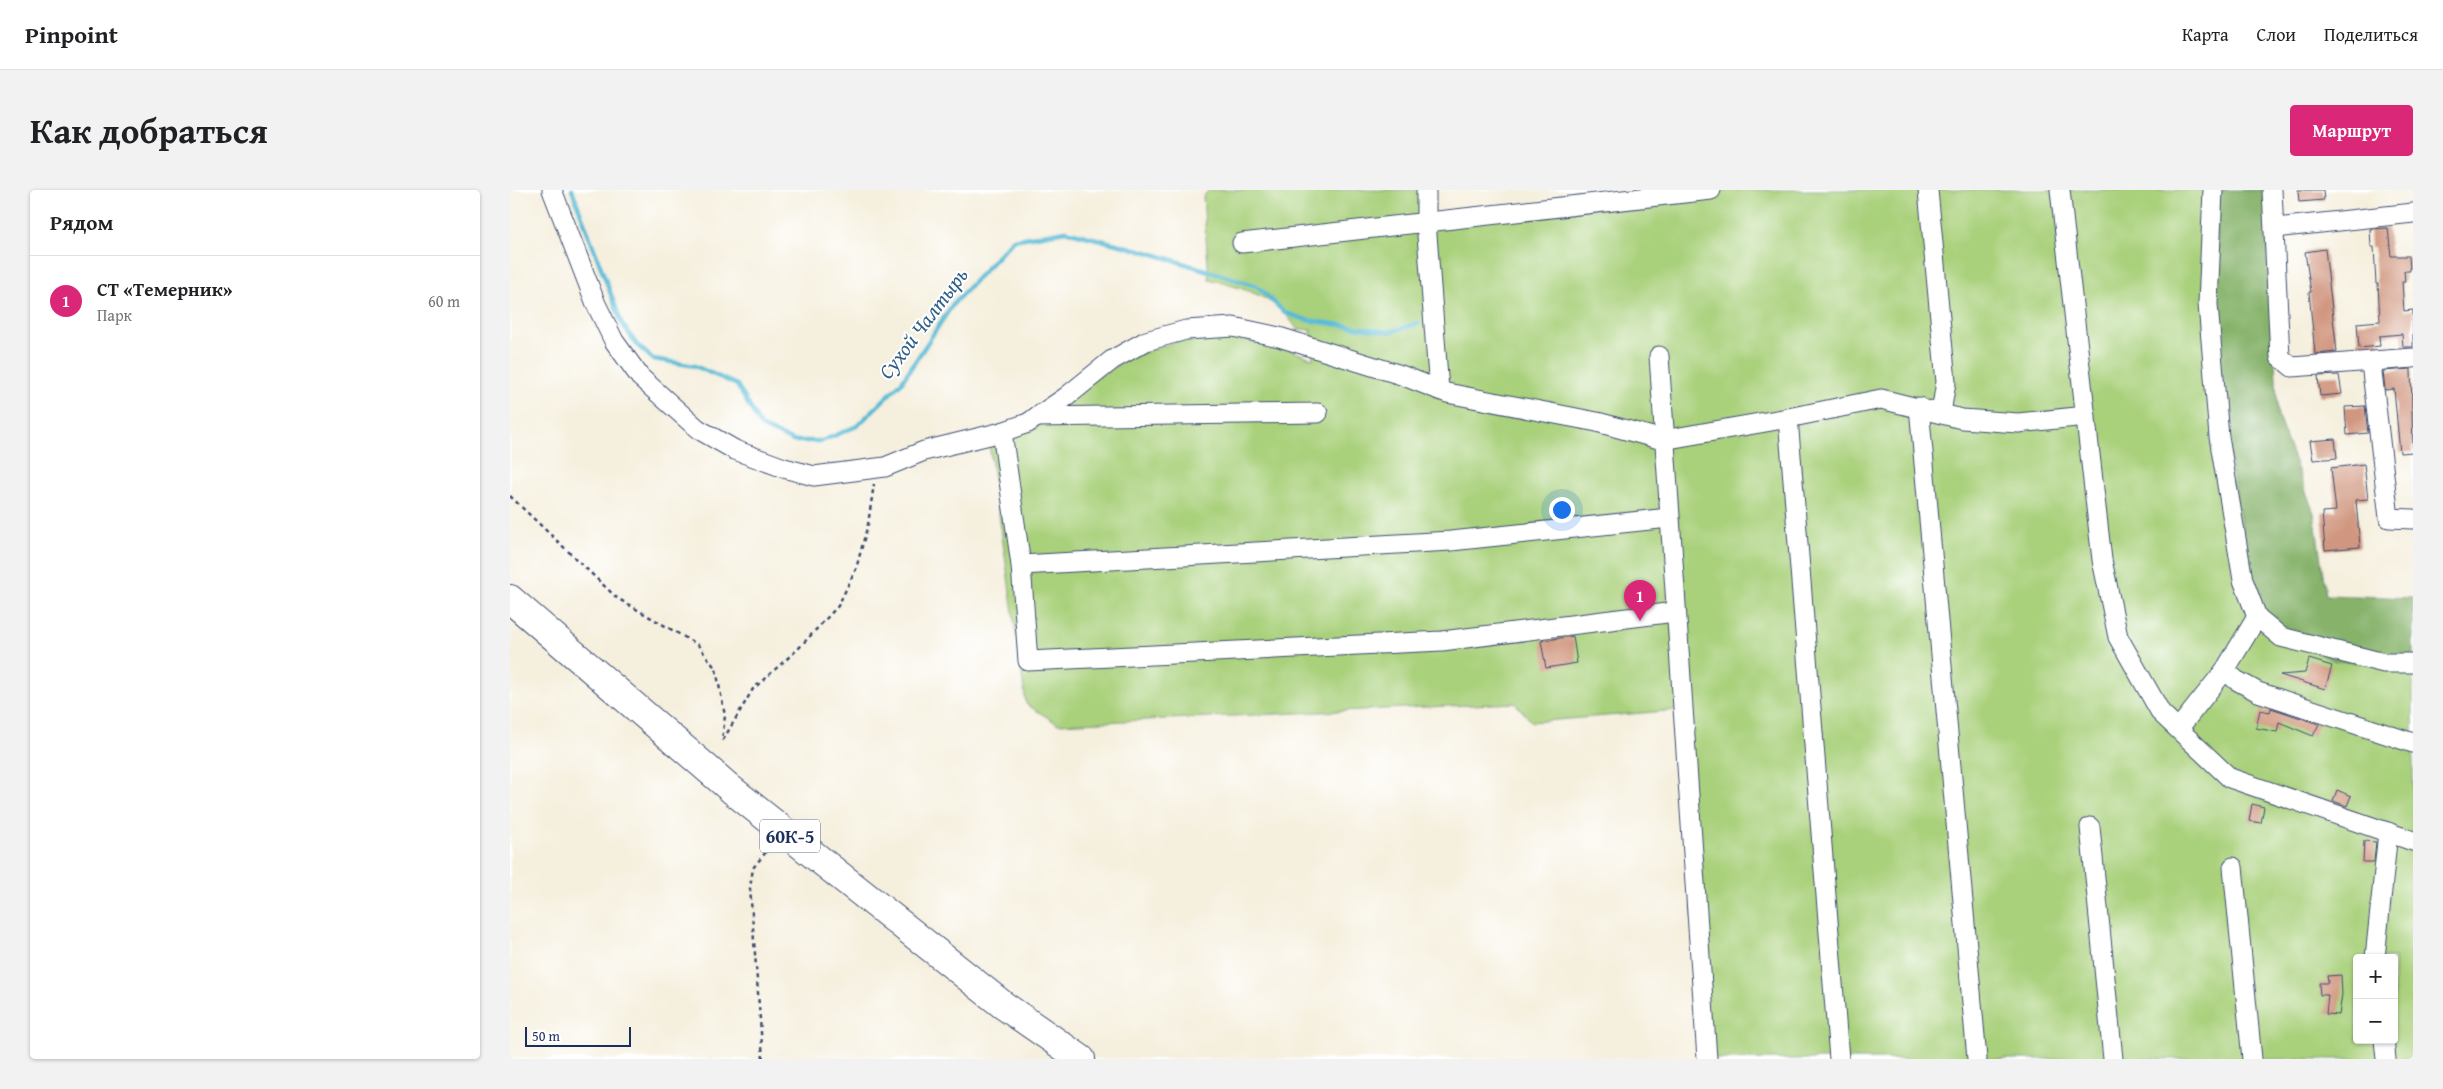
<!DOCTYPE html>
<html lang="ru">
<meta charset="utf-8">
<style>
body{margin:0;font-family:"Gentium Book Plus",serif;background:#f2f2f2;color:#202124}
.controls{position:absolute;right:15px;bottom:15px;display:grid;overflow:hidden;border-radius:5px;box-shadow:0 1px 4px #0004}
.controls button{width:45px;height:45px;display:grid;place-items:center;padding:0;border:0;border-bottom:1px solid #e0e0e0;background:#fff;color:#202124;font:25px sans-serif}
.scale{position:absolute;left:15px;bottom:12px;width:106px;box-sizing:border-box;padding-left:5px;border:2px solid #1b2f5e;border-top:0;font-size:14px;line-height:18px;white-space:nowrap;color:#1b2f5e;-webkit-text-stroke:4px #fff;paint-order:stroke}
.you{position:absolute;left:1051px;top:319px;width:18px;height:18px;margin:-12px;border:4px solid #fff;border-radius:50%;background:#1a73e8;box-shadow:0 0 0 8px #1a73e833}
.badge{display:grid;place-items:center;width:32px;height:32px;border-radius:50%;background:#db2777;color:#fff;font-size:16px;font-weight:700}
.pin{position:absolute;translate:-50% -41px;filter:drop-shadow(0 1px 2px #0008)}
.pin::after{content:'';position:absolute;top:26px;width:18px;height:15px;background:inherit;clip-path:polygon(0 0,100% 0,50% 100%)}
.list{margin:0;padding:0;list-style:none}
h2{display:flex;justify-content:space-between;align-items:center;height:65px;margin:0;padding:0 20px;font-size:21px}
h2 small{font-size:16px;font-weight:400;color:#757577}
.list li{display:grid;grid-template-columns:32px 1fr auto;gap:15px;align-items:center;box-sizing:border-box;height:90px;padding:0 20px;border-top:1px solid #e0e0e0}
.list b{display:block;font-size:19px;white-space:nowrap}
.list p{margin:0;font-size:16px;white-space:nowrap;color:#757577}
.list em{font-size:16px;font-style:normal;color:#757577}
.map{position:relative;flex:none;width:1903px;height:869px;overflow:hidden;border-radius:5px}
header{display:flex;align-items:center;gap:30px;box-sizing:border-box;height:70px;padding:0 25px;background:#fff;border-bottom:1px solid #e0e0e0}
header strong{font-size:24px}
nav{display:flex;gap:28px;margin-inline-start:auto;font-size:18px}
.intro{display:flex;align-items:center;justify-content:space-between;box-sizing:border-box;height:120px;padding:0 30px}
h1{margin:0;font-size:35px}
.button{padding:12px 22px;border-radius:5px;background:#db2777;color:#fff;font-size:18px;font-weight:700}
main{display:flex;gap:30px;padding:0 30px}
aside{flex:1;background:#fff;border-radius:5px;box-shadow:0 1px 4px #0004}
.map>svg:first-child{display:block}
.green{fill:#a9d07a;stroke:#62806c;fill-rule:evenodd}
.forest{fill:#86b26a;stroke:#507064}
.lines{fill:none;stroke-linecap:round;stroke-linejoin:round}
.stream{stroke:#57bad6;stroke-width:4.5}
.building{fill:#d0967f}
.minor-casing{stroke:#3c4c71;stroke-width:21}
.highway-casing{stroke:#3c4c71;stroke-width:30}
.path{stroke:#3c4c71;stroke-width:2.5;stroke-dasharray:4 4;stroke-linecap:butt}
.minor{stroke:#fff;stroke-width:19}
.highway{stroke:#fff;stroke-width:28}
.labels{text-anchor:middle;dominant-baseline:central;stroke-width:4;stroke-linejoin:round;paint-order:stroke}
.shield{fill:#fff;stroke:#5f6d8e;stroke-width:1}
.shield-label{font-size:19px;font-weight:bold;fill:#1b2f5e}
.water-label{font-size:21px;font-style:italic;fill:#306088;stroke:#fff}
</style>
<header>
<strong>Pinpoint</strong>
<nav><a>Карта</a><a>Слои</a><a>Поделиться</a></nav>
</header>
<div class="intro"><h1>Как добраться</h1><a class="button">Маршрут</a></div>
<main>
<aside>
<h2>Рядом<small></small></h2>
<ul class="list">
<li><span class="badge">1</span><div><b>СТ «Темерник»</b><p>Парк</p></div><em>60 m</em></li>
</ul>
</aside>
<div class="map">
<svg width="1903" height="869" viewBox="0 0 1903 869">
<rect width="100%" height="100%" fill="#fff"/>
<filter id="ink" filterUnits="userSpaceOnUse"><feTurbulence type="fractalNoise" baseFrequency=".02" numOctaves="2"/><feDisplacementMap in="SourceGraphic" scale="10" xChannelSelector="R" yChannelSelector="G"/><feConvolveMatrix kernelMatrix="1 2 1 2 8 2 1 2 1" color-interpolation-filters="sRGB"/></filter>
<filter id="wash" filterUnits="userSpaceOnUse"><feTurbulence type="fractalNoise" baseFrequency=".0096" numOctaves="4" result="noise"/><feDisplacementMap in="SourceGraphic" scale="20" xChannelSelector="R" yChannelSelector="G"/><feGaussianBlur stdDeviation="1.12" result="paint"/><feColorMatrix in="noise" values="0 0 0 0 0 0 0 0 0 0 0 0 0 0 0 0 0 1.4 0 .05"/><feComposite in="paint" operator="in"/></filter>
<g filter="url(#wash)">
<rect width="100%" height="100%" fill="#f5efdd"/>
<path class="green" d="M 700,0 L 915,0 L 928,32 L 1163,0 L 1709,0 L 1734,384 L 1903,478 L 1903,869 L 1192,869 L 1169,520 L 1022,532 L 1005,513 L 548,534 L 516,514 L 479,254 L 621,167 L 676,148 L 716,147 L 770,156 L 803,169 L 801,140 L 787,139 C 765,105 736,100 699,89 L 693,6 ZM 1847,768 L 1884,768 L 1884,850 L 1847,850 Z"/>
<polygon class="forest" points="1709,0 1756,0 1768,227 1804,323 1816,405 1903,408 1903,478 1826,471 1771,447 1746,419 1715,238 1706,109"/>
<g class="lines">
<polyline class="stream" points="62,0 112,134 127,155 143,169 185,176 227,195 251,236 283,251 312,251 347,236 391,193 443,114 503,50 556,41 637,62 747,96 775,123 797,130 879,142 909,133"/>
</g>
<g id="blocks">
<g class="building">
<polygon points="1788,0 1813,0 1814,10 1789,12"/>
<polygon points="1878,38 1881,66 1899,66 1900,81 1894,81 1895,92 1892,92 1894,121 1903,120 1903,157 1893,157 1892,144 1869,146 1870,156 1849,158 1847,133 1870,131 1868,94 1866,94 1864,57 1861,57 1860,39"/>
<polygon points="1815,59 1827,162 1805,164 1799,102 1801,102 1795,62"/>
<polygon points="1901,179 1903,262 1890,263 1884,199 1875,200 1873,181"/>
<polygon points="1829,185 1832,204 1810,206 1808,186"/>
<polygon points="1855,216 1858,243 1837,245 1835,217"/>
<polygon points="1825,249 1827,268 1803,270 1800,251"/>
<polygon points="1854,274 1858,309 1846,310 1850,357 1815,360 1812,322 1826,321 1821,278"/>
<polygon points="1063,446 1067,473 1036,478 1031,451"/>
<polygon points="1799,469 1822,476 1815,499 1770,485 1795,483"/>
<polygon points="1761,518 1809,534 1803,546 1769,532 1767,542 1746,538 1750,520 1760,522"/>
<polygon points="1827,600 1841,606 1837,616 1823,611"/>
<polygon points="1742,614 1754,617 1751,633 1739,631"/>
<polygon points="1854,651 1866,652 1864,672 1853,672"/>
<polygon points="1831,785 1832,804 1829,825 1816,824 1818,805 1810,805 1809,793 1818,793 1817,786"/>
</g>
</g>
</g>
<g filter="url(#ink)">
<use href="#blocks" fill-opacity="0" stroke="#3c4c71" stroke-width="1"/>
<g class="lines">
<defs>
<g id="minor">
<polyline points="42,0 86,114 104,151 130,187 188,239 225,260 274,278 304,286 375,277 414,261 492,242 518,233 556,207 602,170 636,151 676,140 723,137 769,147 891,185 937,203 1087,232 1153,250 1278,228 1371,209 1452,229 1508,233 1576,226"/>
<polyline points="916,0 916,32 929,200"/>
<polyline points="1418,0 1436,192 1431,223"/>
<polyline points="1550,0 1592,370 1608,447 1651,523 1720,588 1903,651"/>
<polyline points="1703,0 1698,114 1709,247 1733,390 1747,427 1771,447 1874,473 1903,473"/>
<polyline points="1762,0 1770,167 1782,177 1903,168"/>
<polyline points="1766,38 1903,23"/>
<polyline points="732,53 1201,0"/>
<polyline points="1149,166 1197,869"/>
<polyline points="1861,173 1879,328 1903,329"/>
<polyline points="1409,217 1467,869"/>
<polyline points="526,227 808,223"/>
<polyline points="1278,228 1329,869"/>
<polyline points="492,242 511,375 518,471 932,451 1165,422"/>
<polyline points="511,375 941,351 1159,328"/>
<polyline points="1715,480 1726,490 1748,502 1903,553"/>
<polyline points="1669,538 1715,480 1747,427"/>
<polyline points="1580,637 1603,869"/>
<polyline points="1723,677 1742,869"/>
<polyline points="1865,768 1878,642"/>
<polyline points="1874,850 1876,869"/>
</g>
<polyline id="highway" points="0,409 222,600 493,815 571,869"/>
</defs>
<use href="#minor" class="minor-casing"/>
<use href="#highway" class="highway-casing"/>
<g class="path">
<polyline points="0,306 107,408 188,455 206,479 215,526 212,551"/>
<polyline points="213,550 243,499 288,459 328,416 346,379 358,334 364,294"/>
<polyline points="253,869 240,698 243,678 260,657"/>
</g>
<use href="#minor" class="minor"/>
<use href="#highway" class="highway"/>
</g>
</g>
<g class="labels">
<rect class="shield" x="250" y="629.5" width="60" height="33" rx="4"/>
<g class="shield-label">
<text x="280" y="646">60К-5</text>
</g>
<g class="water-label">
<text transform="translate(413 133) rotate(-53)">Сухой Чалтырь</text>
</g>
</g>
</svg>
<div class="controls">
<button>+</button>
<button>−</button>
</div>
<div class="scale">50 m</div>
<div class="you"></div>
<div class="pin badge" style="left:1130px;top:431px">1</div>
</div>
</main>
